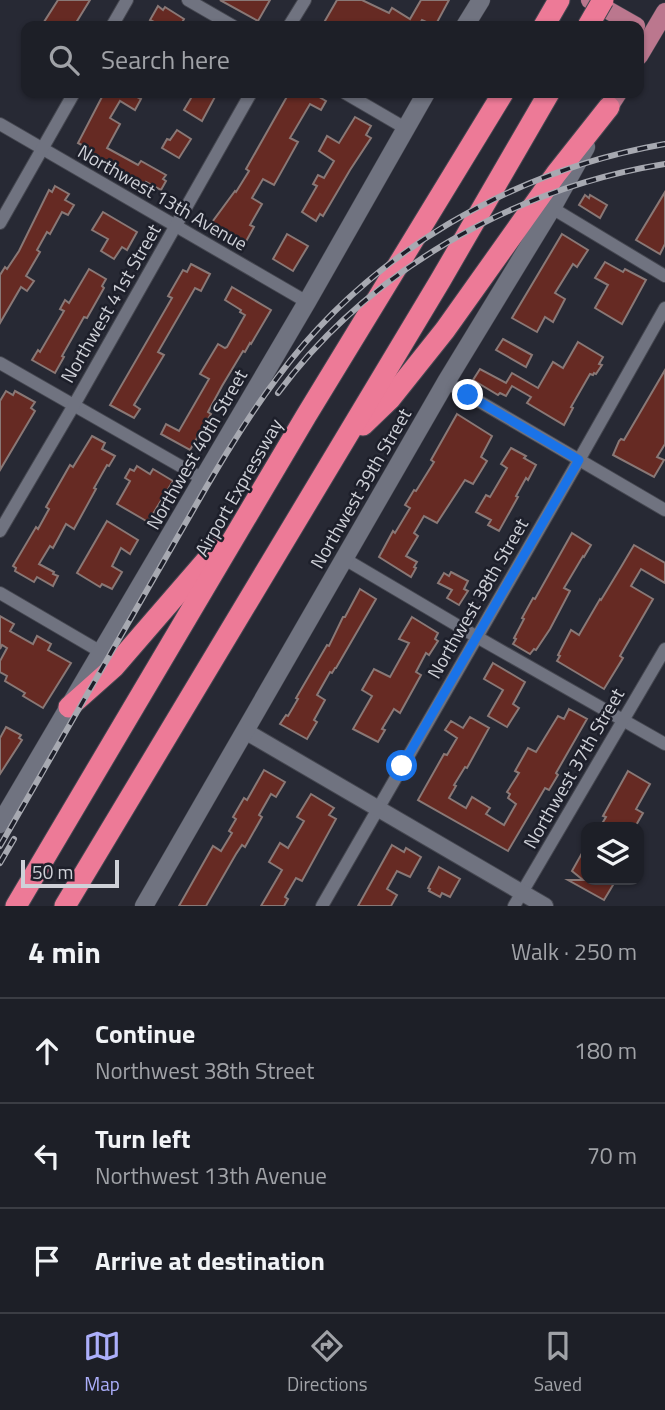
<!DOCTYPE html>
<meta charset="utf-8">
<style>
body{margin:0;font-family:"Titillium Web",sans-serif;background:#2a2c33;color:#f1f3f6}
.controls{position:absolute;right:21px;bottom:21px;display:grid;overflow:hidden;border-radius:14px;box-shadow:0 2px 5px #0004}
.controls button{width:63px;height:63px;display:grid;place-items:center;padding:0;border:0;border-bottom:2px solid #3b3d44;background:#1d1f27;color:#f1f3f6;font:35px sans-serif}
.scale{position:absolute;left:21px;bottom:18px;width:98px;box-sizing:border-box;padding-left:7px;border:4px solid #cfd1d8;border-top:0;font-size:19px;line-height:24px;white-space:nowrap;color:#cfd1d8;-webkit-text-stroke:5px #1d1f2a;paint-order:stroke}
.stop{position:absolute;width:21px;height:21px;margin:-16px;border:5px solid #1a73e8;border-radius:50%;background:#fff}
.stop.end{background:#1a73e8;border-color:#fff;box-shadow:0 2px 7px #0008}
.list{margin:0;padding:0;list-style:none}
h2{display:flex;justify-content:space-between;align-items:center;height:91px;margin:0;padding:0 28px;font-size:30px}
h2 small{font-size:23px;font-weight:400;color:#a0a2a7}
.list li{display:grid;grid-template-columns:46px 1fr auto;gap:21px;align-items:center;box-sizing:border-box;height:105px;padding:0 28px;border-top:2px solid #3b3d44}
.list b{display:block;font-size:26px;white-space:nowrap}
.list p{margin:0;font-size:23px;white-space:nowrap;color:#a0a2a7}
.list em{font-size:23px;font-style:normal;color:#a0a2a7}
.icon{flex:none;width:38px;height:38px;fill:none;stroke:currentColor;stroke-width:2;stroke-linecap:round;stroke-linejoin:round}
.map{position:relative;flex:none;width:665px;height:906px;overflow:hidden}
.search{position:absolute;background:#1d1f27;box-shadow:0 2px 5px #0004;left:21px;right:21px;top:21px;height:77px;display:flex;align-items:center;gap:18px;box-sizing:border-box;padding:0 24px;border-radius:14px;color:#a0a2a7;font-size:26px}
.sheet{height:406px;background:#1d1f27}
nav{display:flex;justify-content:space-around;align-items:center;box-sizing:border-box;height:98px;border-top:2px solid #3b3d44;background:#1d1f27;font-size:19px;color:#a0a2a7}
nav a{display:grid;justify-items:center;gap:4px}
nav .on{color:#acaffb}
.map>svg:first-child{display:block}
.building{fill:#662a23;stroke:#897876;stroke-width:2}
.lines{fill:none;stroke-linecap:round;stroke-linejoin:round}
.minor-casing{stroke:#454750;stroke-width:14}
.tertiary-casing{stroke:#454750;stroke-width:18}
.secondary-casing{stroke:#454750;stroke-width:19}
.primary-casing{stroke:#454750;stroke-width:19}
.motorway-casing{stroke:#454750;stroke-width:23}
.minor{stroke:#707380;stroke-width:12}
.tertiary{stroke:#707380;stroke-width:16}
.secondary{stroke:#707380;stroke-width:18}
.primary{stroke:#bb778e;stroke-width:18}
.motorway{stroke:#ed7a97;stroke-width:21}
.rail-casing{stroke:#a7a9b1;stroke-width:6}
.rail{stroke:#1d1f2a;stroke-width:3.5;stroke-dasharray:10;stroke-linecap:butt}
.motorway-bridge-casing{stroke:#454750;stroke-width:23;stroke-linecap:butt}
.motorway-bridge{stroke:#ed7a97;stroke-width:21}
.route{stroke:#1a73e8;stroke-width:9}
.labels{text-anchor:middle;dominant-baseline:central;stroke-width:5;stroke-linejoin:round;paint-order:stroke}
.street-label{font-size:19px;fill:#cfd1d8;stroke:#1d1f2a}
</style>
<div class="map">
<svg width="665" height="906" viewBox="0 0 665 906">
<rect width="100%" height="100%" fill="#272934"/>
<g class="building">
<polygon points="58,0 90,0 74,26 51,26 44,22"/>
<polygon points="220,0 270,0 258,21"/>
<polygon points="337,0 362,0 389,13 392,8 410,19 421,0 449,0 435,26 422,20 419,25 422,26 322,26"/>
<polygon points="158,6 163,10 165,7 184,19 180,26 154,26 156,23 150,20"/>
<polygon points="104,93 130,93 141,99 135,110 120,101 110,118 120,124 107,148 138,165 141,161 166,175 163,179 166,181 161,190 146,182 145,185 131,177 127,184 116,177 120,170 90,153 91,150 78,143"/>
<polygon points="194,93 217,93 202,121 184,110"/>
<polygon points="289,93 317,93 316,95 326,101 321,110 310,104 290,138 298,142 274,185 263,179 252,198 262,204 250,225 254,227 244,245 210,225 235,191 236,192 249,171 246,169"/>
<polygon points="355,117 371,126 366,135 371,138 350,170 323,216 320,214 316,221 302,212 317,186 313,184 318,175 324,178 334,161 319,151 327,136 339,143"/>
<polygon points="177,130 191,139 179,158 162,148 167,139 170,140"/>
<polygon points="55,186 69,194 65,200 74,205 68,215 62,212 50,234 47,232 37,250 40,252 26,276 34,281 27,291 21,287 0,323 0,275 5,267 7,269 19,251 49,190 52,192"/>
<polygon points="665,192 665,244 660,254 636,240"/>
<polygon points="585,195 589,198 590,195 607,205 600,218 579,205"/>
<polygon points="103,212 137,232 127,250 122,247 114,259 101,251 108,239 92,230"/>
<polygon points="287,234 308,246 293,271 273,259"/>
<polygon points="562,234 588,250 577,267 573,264 555,293 565,299 553,322 545,317 537,332 512,318"/>
<polygon points="605,262 623,272 625,269 646,280 622,324 595,308 608,285 595,278"/>
<polygon points="191,264 210,274 201,291 195,288 158,352 164,355 134,405 140,409 134,418 110,405 172,298 168,296 183,270 187,272"/>
<polygon points="89,269 106,279 102,286 104,288 87,318 84,317 62,356 64,357 55,373 32,360 38,350 40,352 64,311 60,309 65,300 69,303"/>
<polygon points="232,287 271,310 251,344 250,343 245,352 243,351 222,386 208,412 211,414 190,450 161,434 166,424 179,431 209,379 200,374 218,344 225,348 227,347 245,315 240,312 241,310 225,300"/>
<polygon points="503,339 532,355 526,367 496,350"/>
<polygon points="578,342 603,357 599,364 602,365 596,374 594,373 593,375 590,374 571,407 573,408 564,425 527,403 531,397 512,386 506,396 500,393 498,395 473,380 480,369 506,383 512,373 538,388 553,362 563,368"/>
<polygon points="665,370 665,444 657,457 664,460 654,477 613,455 619,441 621,439 624,440"/>
<polygon points="6,391 13,395 15,391 35,402 31,408 35,411 0,470 0,401"/>
<polygon points="457,414 492,436 481,457 487,461 473,484 465,480 437,523 424,516 414,533 418,536 406,556 417,562 414,567 416,568 411,577 379,557 393,531 395,533 410,508 405,505 414,490 416,491 434,462 431,460"/>
<polygon points="92,436 105,443 102,449 115,456 109,466 107,465 94,488 96,489 74,529 66,524 53,548 50,546 39,564 54,572 53,574 58,576 53,586 37,577 34,582 15,571 16,568 13,566 36,527 38,529 49,509 46,507 70,465 73,467"/>
<polygon points="511,448 526,456 524,458 536,465 528,480 526,478 516,496 518,497 499,531 488,525 491,520 476,512 486,495 490,497 507,468 501,464"/>
<polygon points="137,466 150,474 153,469 173,481 148,522 117,504 130,481 125,478 130,469 134,471"/>
<polygon points="107,521 138,540 130,554 121,548 112,566 122,572 112,589 102,584 100,587 77,573"/>
<polygon points="572,533 591,545 584,557 583,556 564,588 570,591 550,629 536,650 534,649 530,654 513,644 516,639 514,638 524,619 522,618 533,598 535,599"/>
<polygon points="634,545 665,563 665,583 641,569 631,586 653,599 620,656 623,658 604,689 557,661 560,656 558,655 571,630 579,635 600,599 601,600 621,567"/>
<polygon points="451,572 468,581 464,589 468,591 459,605 447,598 452,590 438,583 444,573 449,576"/>
<polygon points="360,589 376,599 336,668 335,668 332,673 330,672 317,695 325,700 314,720 317,722 307,739 280,724 286,715 288,716 298,699 296,698 327,645 329,646 343,617 345,617"/>
<polygon points="0,616 14,624 10,631 33,644 37,636 51,644 48,650 71,663 43,708 23,696 25,693 5,681 7,676 0,672 0,661 7,648 2,645 0,649"/>
<polygon points="412,617 438,633 435,639 438,641 429,655 426,653 416,672 421,675 400,713 394,709 382,729 385,730 378,742 353,729 372,696 362,690 374,669 390,677 409,643 399,639"/>
<polygon points="493,663 525,682 513,704 519,708 507,727 488,716 503,690 484,679"/>
<polygon points="569,709 587,719 556,773 558,775 549,790 545,788 508,851 418,800 444,754 447,755 457,738 445,730 451,721 463,728 470,717 489,728 467,768 465,767 454,785 456,786 449,798 466,808 472,797 490,808 486,814 504,825 516,804 508,798 510,794 507,792 519,773 515,771 528,748 536,752 558,716 564,719"/>
<polygon points="6,727 21,735 19,738 22,740 0,774 0,738"/>
<polygon points="264,770 285,782 276,797 271,794 259,815 262,817 245,847 242,845 236,854 206,906 179,906 213,846 221,851 232,833 229,831 236,819 233,817 244,798 247,800"/>
<polygon points="628,771 650,784 636,809 643,813 635,827 600,827 606,817 603,816"/>
<polygon points="311,794 334,808 329,815 336,819 302,881 296,878 285,897 288,899 284,906 261,906 282,870 269,862 280,843 288,848 304,821 297,817"/>
<polygon points="392,845 404,852 406,848 421,857 410,877 397,871 387,889 397,895 391,906 358,906"/>
<polygon points="586,846 586,880 616,880 604,900 568,880 583,880 572,871"/>
<polygon points="439,867 460,879 450,897 442,893 440,897 429,891 430,889 428,888"/>
</g>
<g class="lines">
<defs>
<g id="minor">
<polyline points="188,0 233,26"/>
<polyline points="112,26 127,0"/>
<polyline points="289,26 305,0"/>
<polyline points="345,93 405,128"/>
<polyline points="0,124 307,302"/>
<polyline points="552,208 665,276"/>
<polyline points="0,223 74,93"/>
<polyline points="0,363 203,479"/>
<polyline points="446,382 665,510"/>
<polyline points="0,531 74,405 251,93"/>
<polyline points="343,558 477,637 665,744"/>
<polyline points="0,593 101,652"/>
<polyline points="322,906 579,460 665,308"/>
<polyline points="514,906 665,649"/>
</g>
<polyline id="tertiary" points="245,731 545,906"/>
<g id="secondary">
<polyline points="465,26 481,0"/>
<polyline points="0,824 307,302 426,93"/>
<polyline points="144,906 446,382 552,208 586,147"/>
</g>
<g id="primary">
<polyline points="590,0 636,26"/>
<polyline points="639,56 665,12"/>
<polyline points="609,107 618,93"/>
</g>
<g id="motorway">
<polyline points="544,26 559,0"/>
<polyline points="363,425 390,399 445,330 556,174 609,107"/>
<polyline points="69,707 114,667 217,548"/>
<polyline points="16,906 306,416 503,93"/>
<polyline points="65,906 440,281 549,93"/>
</g>
</defs>
<use href="#minor" class="minor-casing"/>
<use href="#tertiary" class="tertiary-casing"/>
<use href="#secondary" class="secondary-casing"/>
<use href="#primary" class="primary-casing"/>
<use href="#motorway" class="motorway-casing"/>
<use href="#minor" class="minor"/>
<use href="#tertiary" class="tertiary"/>
<use href="#secondary" class="secondary"/>
<use href="#primary" class="primary"/>
<use href="#motorway" class="motorway"/>
<defs>
<g id="rail">
<path d="M 278,393 C 369,270 515,188 665,164"/>
<path d="M 0,846 C 53,754 105,663 158,571 C 196,506 232,438 277,378 C 370,252 512,171 665,144"/>
<polyline points="0,863 14,839"/>
</g>
</defs>
<use href="#rail" class="rail-casing"/>
<use href="#rail" class="rail"/>
<defs>
<polyline id="motorway-bridge" points="588,26 603,0"/>
</defs>
<use href="#motorway-bridge" class="motorway-bridge-casing"/>
<use href="#motorway-bridge" class="motorway-bridge"/>
</g>
<g class="lines">
<polyline class="route" points="402,766 579,460 468,395"/>
</g>
<g class="labels">
<g class="street-label">
<text transform="translate(163 197) rotate(30)">Northwest 13th Avenue</text>
<text transform="translate(110 303) rotate(-60)">Northwest 41st Street</text>
<text transform="translate(196 449) rotate(-60)">Northwest 40th Street</text>
<text transform="translate(238 487) rotate(-60)">Airport Expressway</text>
<text transform="translate(360 488) rotate(-60)">Northwest 39th Street</text>
<text transform="translate(477 598) rotate(-60)">Northwest 38th Street</text>
<text transform="translate(573 768) rotate(-60)">Northwest 37th Street</text>
</g>
</g>
</svg>
<div class="controls">
<button><svg class="icon" aria-label="layers" viewBox="0 0 24 24"><path d="M12 4l9 5-9 5-9-5zM3 14l9 5 9-5"/></svg></button>
</div>
<div class="scale">50 m</div>
<div class="stop" style="left:402px;top:766px"></div>
<div class="stop end" style="left:468px;top:395px"></div>
<div class="search"><svg class="icon" aria-label="search" viewBox="0 0 24 24"><circle cx="10" cy="10" r="6"/><path d="M15 15l6 6"/></svg>Search here</div>
</div>
<section class="sheet">
<h2>4 min<small>Walk · 250 m</small></h2>
<ul class="list">
<li><svg class="icon" aria-label="ahead" viewBox="0 0 24 24"><path d="M12 20V5M6 11l6-6 6 6"/></svg><div><b>Continue</b><p>Northwest 38th Street</p></div><em>180 m</em></li>
<li><svg class="icon" aria-label="left" viewBox="0 0 24 24"><path d="M17 20v-9H6M10 6l-5 5 5 5"/></svg><div><b>Turn left</b><p>Northwest 13th Avenue</p></div><em>70 m</em></li>
<li><svg class="icon" aria-label="arrive" viewBox="0 0 24 24"><path d="M6 21V4h12l-3 4 3 4H6"/></svg><div><b>Arrive at destination</b></div></li>
</ul>
</section>
<nav>
<a class="on"><svg class="icon" aria-label="map" viewBox="0 0 24 24"><path d="M3 6l6-2 6 2 6-2v14l-6 2-6-2-6 2zM9 4v14M15 6v14"/></svg>Map</a>
<a><svg class="icon" aria-label="directions" viewBox="0 0 24 24"><path d="M12 3l9 9-9 9-9-9zM9 14v-3h6M13 9l2 2-2 2"/></svg>Directions</a>
<a><svg class="icon" aria-label="saved" viewBox="0 0 24 24"><path d="M7 4h10v16l-5-4-5 4z"/></svg>Saved</a>
</nav>
